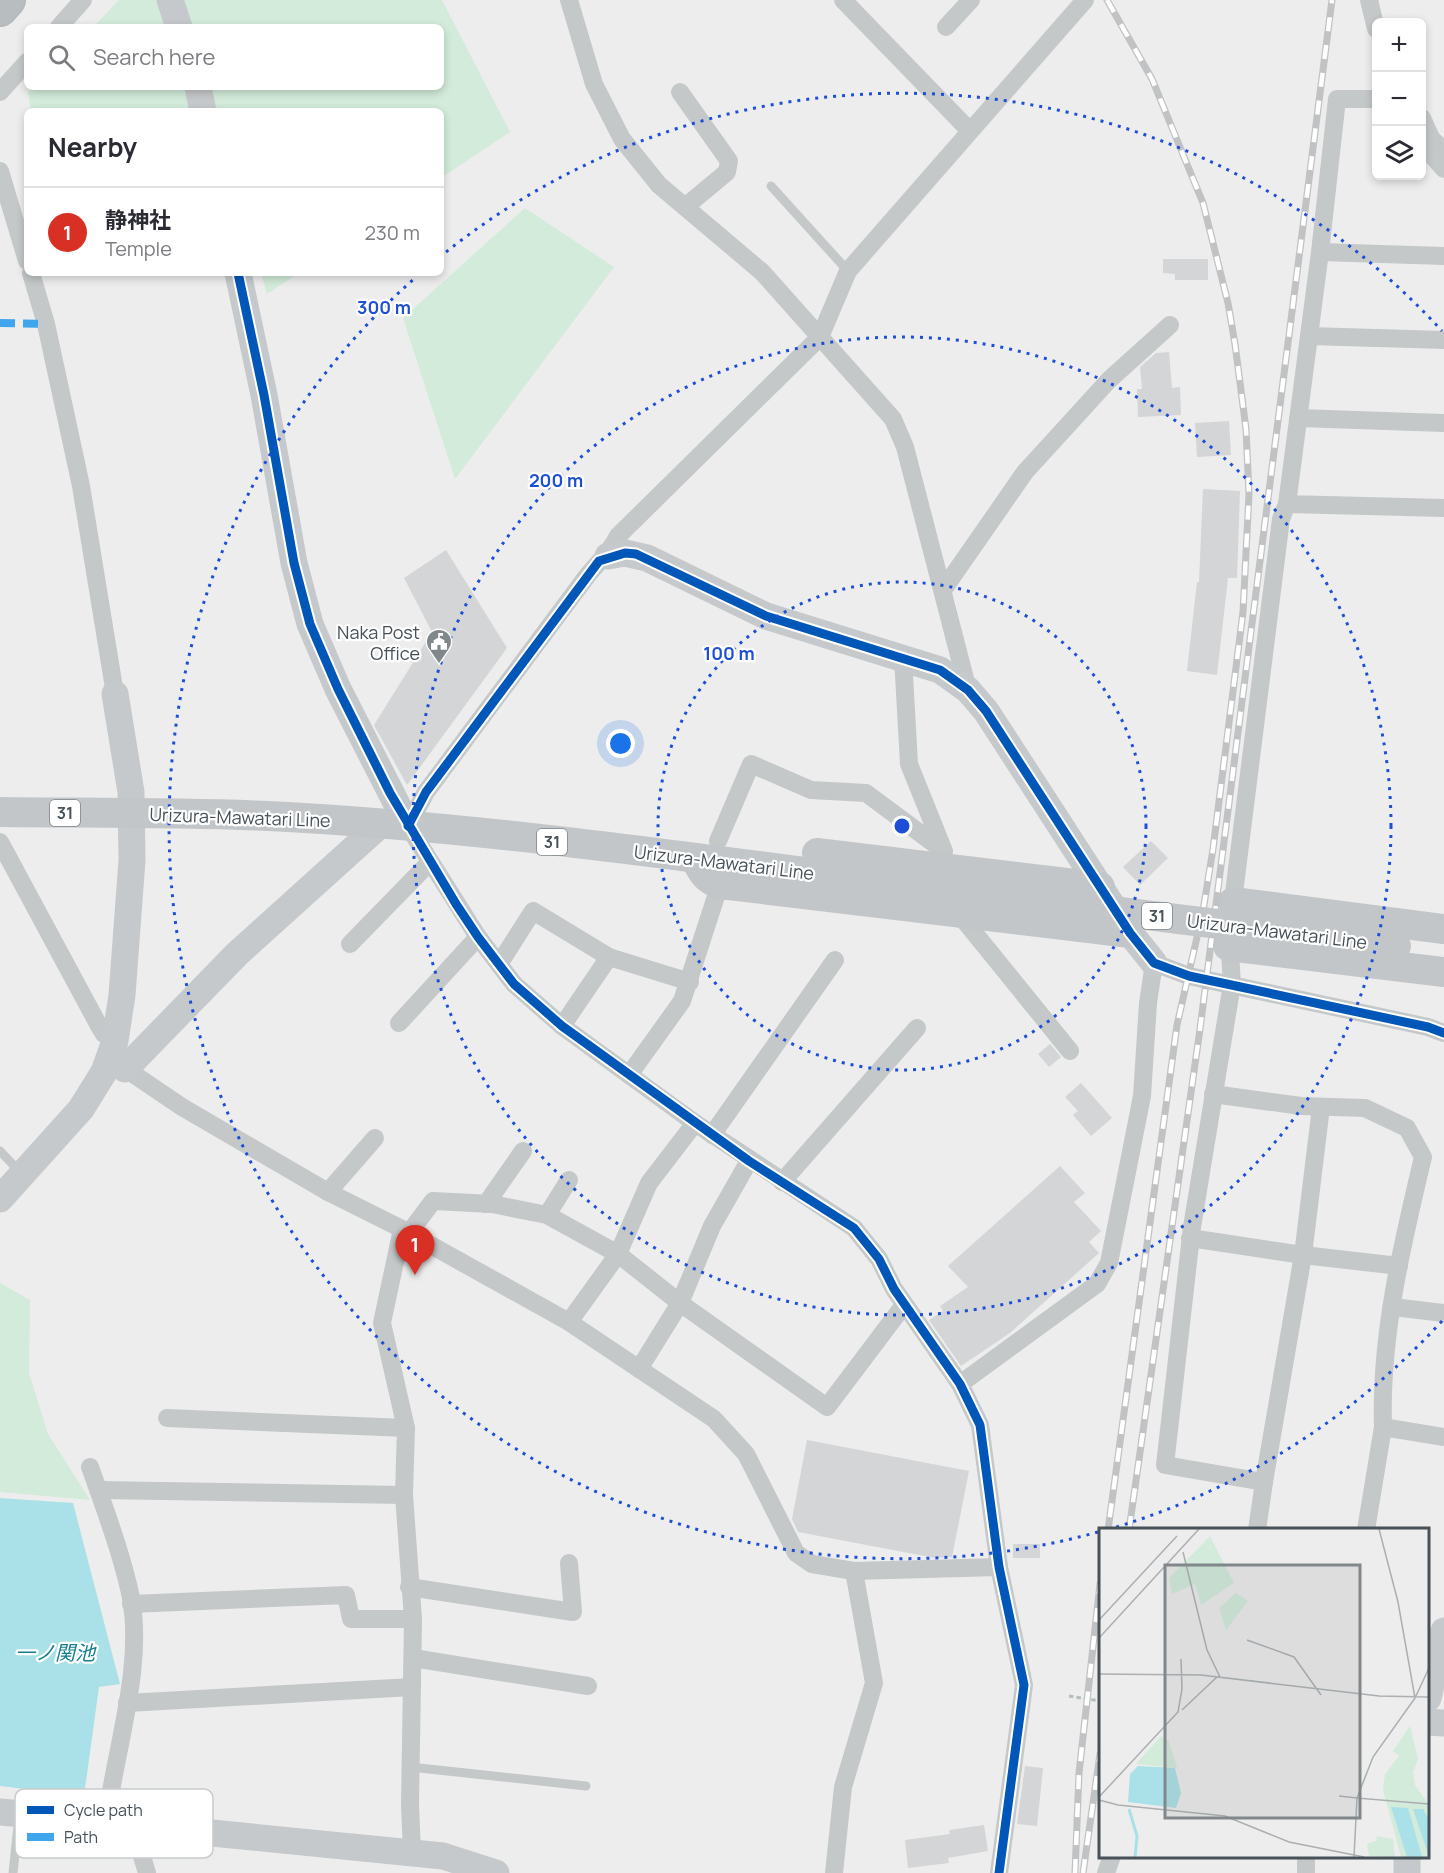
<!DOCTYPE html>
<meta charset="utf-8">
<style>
body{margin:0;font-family:Manrope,"Noto Sans JP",sans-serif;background:#f7f7f7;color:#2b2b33}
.controls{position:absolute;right:18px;top:18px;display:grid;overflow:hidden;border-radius:9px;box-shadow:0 3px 9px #0003}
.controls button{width:54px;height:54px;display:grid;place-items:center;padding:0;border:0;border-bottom:2px solid #e1e1e2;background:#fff;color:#2b2b33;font:30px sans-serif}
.you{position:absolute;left:621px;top:744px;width:21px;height:21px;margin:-15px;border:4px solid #fff;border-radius:50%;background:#1a73e8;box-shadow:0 0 0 9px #1a73e833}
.badge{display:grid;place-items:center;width:39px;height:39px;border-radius:50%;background:#d93025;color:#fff;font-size:20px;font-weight:700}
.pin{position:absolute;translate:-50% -50px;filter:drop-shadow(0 2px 3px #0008)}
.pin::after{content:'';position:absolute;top:32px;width:21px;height:18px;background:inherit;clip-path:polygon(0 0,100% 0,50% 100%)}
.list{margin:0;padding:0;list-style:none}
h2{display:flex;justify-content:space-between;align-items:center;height:78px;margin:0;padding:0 24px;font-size:26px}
h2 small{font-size:20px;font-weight:400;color:#7c7c81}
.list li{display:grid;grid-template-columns:39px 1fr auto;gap:18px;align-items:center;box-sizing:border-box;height:90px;padding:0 24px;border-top:2px solid #e1e1e2}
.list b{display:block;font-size:22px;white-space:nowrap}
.list p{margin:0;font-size:20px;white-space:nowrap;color:#7c7c81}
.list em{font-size:20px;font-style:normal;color:#7c7c81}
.icon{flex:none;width:33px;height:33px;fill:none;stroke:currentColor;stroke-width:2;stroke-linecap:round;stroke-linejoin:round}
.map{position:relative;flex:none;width:1444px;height:1873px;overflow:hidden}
.search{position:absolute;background:#fff;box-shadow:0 3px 9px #0003;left:24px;top:24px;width:420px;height:66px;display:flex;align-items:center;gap:15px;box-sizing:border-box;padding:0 21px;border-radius:9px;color:#7c7c81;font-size:22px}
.panel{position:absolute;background:#fff;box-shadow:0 3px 9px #0003;left:24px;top:108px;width:420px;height:168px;border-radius:9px}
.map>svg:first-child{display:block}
.green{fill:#d2ebda}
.water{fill:#aae0e7}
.building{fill:#d4d5d6}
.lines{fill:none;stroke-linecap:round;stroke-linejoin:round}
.highway-casing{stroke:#b3b8bc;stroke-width:36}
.path{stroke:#b4bfbb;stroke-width:3;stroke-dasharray:4.5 3;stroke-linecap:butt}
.lane{stroke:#c4c8c9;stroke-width:9}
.street{stroke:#c4c8c9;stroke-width:18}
.secondary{stroke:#c6c9cb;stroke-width:27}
.primary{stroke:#c3c6c8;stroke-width:30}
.highway{stroke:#b8bdc0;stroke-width:33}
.rail-casing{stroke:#c0c2c4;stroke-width:7}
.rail{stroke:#fff;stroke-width:4.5;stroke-dasharray:14;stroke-linecap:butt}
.primary-bridge{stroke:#c3c6c8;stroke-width:30}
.quiet{stroke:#3fa5ed;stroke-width:8;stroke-dasharray:15 8;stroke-linecap:butt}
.cycleway-casing{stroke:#fff;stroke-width:13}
.cycleway{stroke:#0057b8;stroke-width:9}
.ring{fill:none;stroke:#1d4ed8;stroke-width:3;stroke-dasharray:3 6}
.labels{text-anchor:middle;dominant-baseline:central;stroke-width:4.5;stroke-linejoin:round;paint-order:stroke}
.shield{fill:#fff;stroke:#7e858a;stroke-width:1.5}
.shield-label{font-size:16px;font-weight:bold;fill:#465158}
.poi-label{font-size:18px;fill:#465158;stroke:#fff;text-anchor:end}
.street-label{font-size:18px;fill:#465158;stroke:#fff}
.water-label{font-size:20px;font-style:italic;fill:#167e8c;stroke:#fff}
.inset-river{fill:none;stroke:#aae0e7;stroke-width:3}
.inset-road{fill:none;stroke:#abafb1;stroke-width:1.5}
.view{fill:#81888c;fill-opacity:0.15;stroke:#81888c;stroke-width:3}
.inset-edge{fill:none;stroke:#465158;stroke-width:3}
.key{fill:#fff;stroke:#c8cbcd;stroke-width:1.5}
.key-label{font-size:16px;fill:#465158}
.centre{fill:#1d4ed8;stroke:#fff;stroke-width:3}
.ring-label{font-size:18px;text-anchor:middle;font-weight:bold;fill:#1d4ed8;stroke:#fff;stroke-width:4.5;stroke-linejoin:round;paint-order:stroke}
</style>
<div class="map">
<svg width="1444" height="1873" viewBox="0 0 1444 1873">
<rect width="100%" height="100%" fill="#eeeded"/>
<g class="green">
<polygon points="119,0 442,0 510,132 441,178 441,111 31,111 28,92 33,87 441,87 441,27 93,27"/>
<polygon points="525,208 614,267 455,479 403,318"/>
<polygon points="261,273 299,273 267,294"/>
<polygon points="0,1283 30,1300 29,1373 48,1434 90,1500 0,1492"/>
</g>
<polygon class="water" points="0,1498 73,1503 120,1684 99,1687 84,1796 0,1786"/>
<g class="building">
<polygon points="1163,259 1208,259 1208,280 1175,280 1175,274 1163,273"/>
<polygon points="1169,352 1172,388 1180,387 1181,415 1138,417 1137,389 1142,389 1140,367 1156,353"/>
<polygon points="1229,421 1231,455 1197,457 1195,423"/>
<polygon points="1203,489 1240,491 1237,578 1228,578 1217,675 1187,671 1197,582 1199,582"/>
<polygon points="446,550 507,648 407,785 374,725 432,632 404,578"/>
<polygon points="1151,841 1168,858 1140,885 1123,867"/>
<polygon points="1050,1044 1061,1057 1049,1067 1038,1054"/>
<polygon points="1081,1083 1112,1118 1091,1136 1073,1115 1078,1111 1065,1097"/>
<polygon points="1060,1166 1085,1193 1074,1202 1101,1231 1089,1242 1099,1253 1010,1333 961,1366 929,1320 943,1311 940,1306 968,1287 948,1266"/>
<polygon points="807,1440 969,1471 952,1557 935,1558 798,1532 792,1519"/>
<rect x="1013" y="1544" width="27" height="14"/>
<polygon points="1025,1766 1043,1768 1037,1826 1017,1824"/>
<polygon points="984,1825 988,1851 948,1858 949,1863 908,1868 905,1840 950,1834 949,1830"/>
</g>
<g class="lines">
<defs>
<polyline id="highway" points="0,9 8,0"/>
</defs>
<use href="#highway" class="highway-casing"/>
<polyline class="path" points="1069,1696 1100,1701"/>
<g class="lane">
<polyline points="771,186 848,271"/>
<polyline points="0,1151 21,1173"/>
<polyline points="410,1767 586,1786"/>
<polyline points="13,1873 19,1816"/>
</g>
<g class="street">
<polyline points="569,0 594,84 622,139 659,185 762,272 893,419 905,447 968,690"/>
<polyline points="843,0 969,130"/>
<polyline points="1369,0 1376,29"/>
<polyline points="59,27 83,0"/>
<polyline points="946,27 971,0"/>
<polyline points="0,92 27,62"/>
<polyline points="680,92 729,161 727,172 685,207"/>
<polyline points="1376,99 1337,99 1320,252 1287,504 1444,508"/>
<polyline points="1422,118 1431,138 1444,151"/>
<polyline points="1422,144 1444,169"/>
<polyline points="0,171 27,261"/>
<polyline points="1320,252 1444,256"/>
<polyline points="31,273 46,324 81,486 115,694"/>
<polyline points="1309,336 1444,340"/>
<polyline points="1298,418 1444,423"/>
<polyline points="943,590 1025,472 1109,380 1170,325"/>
<polyline points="718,841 751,764 811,790 866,793 944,851 909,764 903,657"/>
<polyline points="0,842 98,1024 104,1034 115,1041"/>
<polyline points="1232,909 1281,519 1287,504"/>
<polyline points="959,914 1070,1051"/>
<polyline points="1229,937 1232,984 1192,1227 1165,1465 1264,1482 1257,1530"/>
<polyline points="350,944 430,862"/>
<polyline points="609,957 690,982"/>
<polyline points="499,964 533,911 609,957 562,1026"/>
<polyline points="399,1023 478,937"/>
<polyline points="117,1063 182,1107 328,1192 402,1229 569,1322 714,1419 746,1454 796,1553 812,1564 854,1571 999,1567"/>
<polyline points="629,1075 682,1001 720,884"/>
<path d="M 1213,1094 L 1301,1106 L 1365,1108 L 1407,1128 L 1423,1157 C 1402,1245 1380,1336 1383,1427"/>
<polyline points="695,1123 649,1183 618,1254 680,1303 827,1407 904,1305"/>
<polyline points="712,1135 835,960"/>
<polyline points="782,1182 917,1028"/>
<polyline points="328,1192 375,1138"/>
<polyline points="486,1204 523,1151"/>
<polyline points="547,1215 569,1180"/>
<polyline points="402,1229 382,1323 406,1428 404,1495 413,1619 410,1804 412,1853"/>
<polyline points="409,1233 433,1201 492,1204 547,1215 618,1254 569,1322"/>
<polyline points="1190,1238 1303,1255 1321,1107"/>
<polyline points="1393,1307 1444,1313"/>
<polyline points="639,1369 680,1303 712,1226 749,1161"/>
<polyline points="960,1384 1097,1284 1109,1263 1142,1096 1148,1003 1154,963 1189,976 1428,1027 1444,1033"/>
<polyline points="167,1418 406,1428"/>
<path d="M 90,1467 C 104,1506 123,1558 131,1598 C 144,1669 114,1753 106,1824"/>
<polyline points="1264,1482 1303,1255 1399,1266"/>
<polyline points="98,1490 404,1495"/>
<polyline points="1366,1530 1383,1427 1444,1437"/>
<polyline points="409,1587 573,1612 569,1563"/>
<polyline points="131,1604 346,1595 351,1619 413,1619"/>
<polyline points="413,1658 588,1686"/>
<polyline points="127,1703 412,1687"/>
<polyline points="133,1826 147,1873"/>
<polyline points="834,1873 843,1787 874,1683 854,1571"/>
<path d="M 999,1873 L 1024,1685 L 999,1567 L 980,1425 L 960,1384 L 894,1289 L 879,1259 L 854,1228 L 695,1123 L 562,1026 L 514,984 L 478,937 L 408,826 L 426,792 L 587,576 C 600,560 609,554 618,536 L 820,337 L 848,271 L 1085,0"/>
<polyline points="1106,1873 1112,1856"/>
<polyline points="1306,1873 1306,1856"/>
</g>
<g class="secondary">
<polyline points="170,0 179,27"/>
<polyline points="198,87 203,111"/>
<polyline points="238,273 264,395 294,563 310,624 338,689 408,826"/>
<polyline points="608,556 625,553 647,558 766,616 940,670 968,690 986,711 1130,933 1154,963"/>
<polyline points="125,1069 237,954 381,824"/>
<polyline points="0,1199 81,1109 104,1072 115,1041 122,995 132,860 131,792 115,694"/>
<polyline points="1428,1698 1444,1631"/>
<polyline points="1428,1722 1444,1723"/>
<polyline points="0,1812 443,1856 496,1873"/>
<polyline points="1407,1873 1407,1856"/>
</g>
<g class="primary">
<path d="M 0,812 C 90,813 180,812 269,816 C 486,827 703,859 919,887"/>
<polyline points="817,853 1100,887"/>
<path d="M 695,858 C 702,872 706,880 720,884 L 1130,933"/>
<polyline points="1233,902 1444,929"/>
<polyline points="1228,946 1444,972"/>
</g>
<use href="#highway" class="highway"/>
<defs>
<g id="rail">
<polyline points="1107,0 1152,79 1203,203 1228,303 1235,344 1246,429 1249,494 1243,612 1213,849 1203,911 1177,1025 1108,1530"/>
<polyline points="1129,1530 1200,1029 1332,0"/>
<polyline points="1075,1873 1079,1773 1100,1584"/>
<polyline points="1083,1873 1100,1754"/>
</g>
</defs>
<use href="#rail" class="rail-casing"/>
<use href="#rail" class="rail"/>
<polyline class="primary-bridge" points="919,887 1396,946"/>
<polyline class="quiet" points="0,323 46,324"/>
<defs>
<g id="cycleway">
<polyline points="238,273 264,395 294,563 310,624 338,689 390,793 456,904 478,937 514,984 562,1026 749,1161 854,1228 879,1259 894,1289 960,1384 980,1425 999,1567 1024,1685 999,1873"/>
<polyline points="408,826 426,792 599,561 625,553 636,554 766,616 940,670 968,690 986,711 1130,933 1154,963 1189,976 1428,1027 1444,1033"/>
</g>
</defs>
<use href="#cycleway" class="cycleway-casing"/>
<use href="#cycleway" class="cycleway"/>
</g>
<g class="ring">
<circle cx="902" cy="826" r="244"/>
<circle cx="902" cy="826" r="489"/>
<path d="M1442 1321A733 733 0 0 1 1110 1529M1098 1532A733 733 0 0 1 416 277M446 252A733 733 0 0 1 1442 331"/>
</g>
<defs>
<symbol id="civic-pin" viewBox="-11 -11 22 30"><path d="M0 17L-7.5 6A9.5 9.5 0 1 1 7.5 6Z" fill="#81888c" stroke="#fff"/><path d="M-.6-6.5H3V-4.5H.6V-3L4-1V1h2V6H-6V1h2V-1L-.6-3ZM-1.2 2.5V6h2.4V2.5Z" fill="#fff"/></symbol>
</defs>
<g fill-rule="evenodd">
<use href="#civic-pin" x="424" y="627" width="30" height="40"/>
</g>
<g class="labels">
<g class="shield">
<rect x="50" y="800" width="30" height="26" rx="4.5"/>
<rect x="537" y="829" width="30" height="26" rx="4.5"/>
<rect x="1142" y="903" width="30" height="26" rx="4.5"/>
</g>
<g class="shield-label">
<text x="65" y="813">31</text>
<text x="552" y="842">31</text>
<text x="1157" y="916">31</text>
</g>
<g class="poi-label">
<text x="420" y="632">Naka Post<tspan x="420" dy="21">Office</tspan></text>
</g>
<g class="street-label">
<text transform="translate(240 817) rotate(2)">Urizura-Mawatari Line</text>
<text transform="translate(724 862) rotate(7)">Urizura-Mawatari Line</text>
<text transform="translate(1277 931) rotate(7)">Urizura-Mawatari Line</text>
</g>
<g class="water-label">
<text x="55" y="1652">一ノ関池</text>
</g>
</g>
<g transform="translate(1099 1528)">
<rect width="330" height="330" fill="#eeeded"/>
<path d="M 111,8 L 135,55 L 102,77 L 96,56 L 73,66 L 70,50 ZM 137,65 L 149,73 L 127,102 L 120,80 ZM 311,198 L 319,231 L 314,244 L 316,257 L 330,277 L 330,329 L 302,329 L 284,262 L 286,246 L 300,228 L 294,223 ZM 62,208 L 70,213 L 78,240 L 37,236 ZM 278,308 L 294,311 L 296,329 L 270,328 L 268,316 L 277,313 Z" fill="#d2ebda"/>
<path d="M 39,238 L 76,240 L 82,265 L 77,280 L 29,274 L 31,246 ZM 292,279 L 309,280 L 323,329 L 308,329 ZM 314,281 L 324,281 L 330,292 L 330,329 Z" fill="#aae0e7"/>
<path class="inset-river" d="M 30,281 L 38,308 L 36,329"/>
<path class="inset-road" d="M 280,1 L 299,74 L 316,170M 84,24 L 108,122 L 121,149M 0,92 L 78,8M 0,110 L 100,1M 148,112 L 195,129 L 222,167M 0,146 L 102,147 L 280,168 L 330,169M 316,170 L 330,140M 83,182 L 118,149M 240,268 L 258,270 L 274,229 L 316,170M 0,269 L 79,184 L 83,161 L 82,131M 0,272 L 19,277 L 126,288 L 190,314 L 265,329M 255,329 L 258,270 L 330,276"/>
<path class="view" d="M 66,37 L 261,37 L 261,290 L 66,290 Z"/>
<rect width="330" height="330" class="inset-edge"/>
</g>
<rect x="15" y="1789" width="198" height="69" rx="9" class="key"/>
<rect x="27" y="1806" width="27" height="8" fill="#0057b8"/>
<rect x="27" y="1833" width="27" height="8" fill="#3fa5ed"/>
<g class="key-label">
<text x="64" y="1816">Cycle path</text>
<text x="64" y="1843">Path</text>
</g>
<circle cx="902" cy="826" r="9" class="centre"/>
<g class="ring-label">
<text x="384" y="314">300 m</text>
<text x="556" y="487">200 m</text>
<text x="729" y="660">100 m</text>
</g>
</svg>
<div class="controls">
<button>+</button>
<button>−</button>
<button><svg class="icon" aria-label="layers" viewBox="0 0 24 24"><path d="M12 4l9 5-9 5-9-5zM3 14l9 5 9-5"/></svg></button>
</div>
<div class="you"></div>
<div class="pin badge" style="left:415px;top:1275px">1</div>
<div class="search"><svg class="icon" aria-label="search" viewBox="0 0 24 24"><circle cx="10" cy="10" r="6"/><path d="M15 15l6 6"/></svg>Search here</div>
<section class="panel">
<h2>Nearby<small></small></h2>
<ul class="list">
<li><span class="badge">1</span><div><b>静神社</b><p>Temple</p></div><em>230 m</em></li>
</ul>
</section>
</div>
